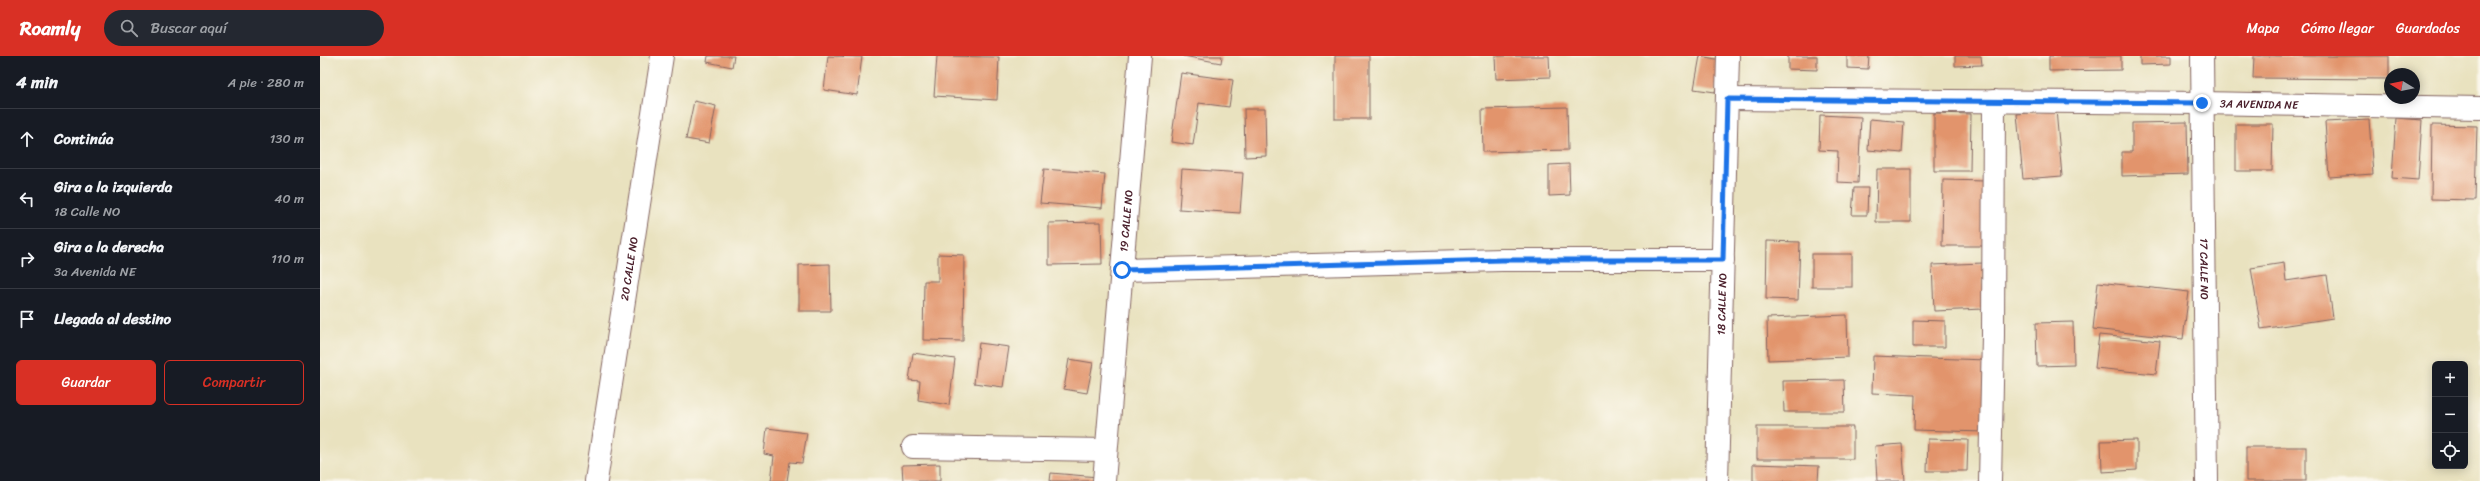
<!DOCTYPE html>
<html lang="es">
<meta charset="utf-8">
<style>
body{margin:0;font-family:Sriracha,sans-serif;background:#242831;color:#f1f3f6}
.controls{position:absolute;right:12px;bottom:12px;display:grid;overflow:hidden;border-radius:6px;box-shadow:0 2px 10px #0003}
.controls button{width:36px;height:36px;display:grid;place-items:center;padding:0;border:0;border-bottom:1px solid #363941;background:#171b24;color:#f1f3f6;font:20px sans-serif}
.compass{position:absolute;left:2064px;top:12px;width:36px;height:36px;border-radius:50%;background:#171b24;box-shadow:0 2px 10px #0003;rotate:280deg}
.stop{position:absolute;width:12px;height:12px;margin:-9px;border:3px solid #1a73e8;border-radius:50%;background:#fff}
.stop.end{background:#1a73e8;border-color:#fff;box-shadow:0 1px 4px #0008}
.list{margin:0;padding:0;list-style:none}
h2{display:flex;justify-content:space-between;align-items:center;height:52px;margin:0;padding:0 16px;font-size:17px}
h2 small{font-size:13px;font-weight:400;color:#9ea1a6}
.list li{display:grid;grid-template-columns:26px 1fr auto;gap:12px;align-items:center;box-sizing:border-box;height:60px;padding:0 16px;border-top:1px solid #363941}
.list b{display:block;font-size:15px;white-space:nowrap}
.list p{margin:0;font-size:13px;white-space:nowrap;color:#9ea1a6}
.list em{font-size:13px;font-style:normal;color:#9ea1a6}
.actions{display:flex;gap:8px;padding:12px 16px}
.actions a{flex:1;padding:9px 0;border:1px solid #d93025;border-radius:6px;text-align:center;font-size:14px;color:#d93025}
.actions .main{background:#d93025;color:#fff}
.icon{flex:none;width:22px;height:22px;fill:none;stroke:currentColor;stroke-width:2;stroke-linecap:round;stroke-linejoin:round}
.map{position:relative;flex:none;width:2160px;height:425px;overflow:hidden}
header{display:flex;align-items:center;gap:24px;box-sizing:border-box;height:56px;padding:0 20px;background:#d93025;color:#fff}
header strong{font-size:19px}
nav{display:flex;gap:22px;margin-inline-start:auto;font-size:14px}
.search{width:280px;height:36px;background:#242831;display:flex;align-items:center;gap:10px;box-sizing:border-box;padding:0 14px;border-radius:22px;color:#9ea1a6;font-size:15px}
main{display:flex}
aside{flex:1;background:#171b24}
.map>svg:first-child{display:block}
.building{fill:#e2946c}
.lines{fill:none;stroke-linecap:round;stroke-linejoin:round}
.minor-casing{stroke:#82635f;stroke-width:24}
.minor{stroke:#fff;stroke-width:22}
.route{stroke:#1a73e8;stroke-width:5}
.labels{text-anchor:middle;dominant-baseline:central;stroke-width:3.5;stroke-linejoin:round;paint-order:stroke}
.street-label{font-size:11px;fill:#4a1f2b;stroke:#fbf7ec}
</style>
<header>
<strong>Roamly</strong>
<div class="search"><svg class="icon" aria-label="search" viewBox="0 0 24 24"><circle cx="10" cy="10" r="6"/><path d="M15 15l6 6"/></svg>Buscar aquí</div>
<nav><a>Mapa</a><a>Cómo llegar</a><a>Guardados</a></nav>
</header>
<main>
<aside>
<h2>4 min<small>A pie · 280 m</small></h2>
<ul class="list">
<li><svg class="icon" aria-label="ahead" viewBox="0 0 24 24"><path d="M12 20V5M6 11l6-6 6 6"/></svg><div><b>Continúa</b></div><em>130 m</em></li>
<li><svg class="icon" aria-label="left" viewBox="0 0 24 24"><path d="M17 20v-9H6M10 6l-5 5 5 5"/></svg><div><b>Gira a la izquierda</b><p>18 Calle NO</p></div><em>40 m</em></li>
<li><svg class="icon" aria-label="right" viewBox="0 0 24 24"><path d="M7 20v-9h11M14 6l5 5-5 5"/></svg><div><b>Gira a la derecha</b><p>3a Avenida NE</p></div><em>110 m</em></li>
<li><svg class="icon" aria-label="arrive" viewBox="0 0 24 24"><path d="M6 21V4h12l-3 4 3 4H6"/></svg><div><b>Llegada al destino</b></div></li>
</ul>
<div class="actions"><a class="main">Guardar</a><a>Compartir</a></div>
</aside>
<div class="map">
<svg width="2160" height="425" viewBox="0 0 2160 425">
<rect width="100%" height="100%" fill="#fbf7ec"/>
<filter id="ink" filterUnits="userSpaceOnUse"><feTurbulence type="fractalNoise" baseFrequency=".025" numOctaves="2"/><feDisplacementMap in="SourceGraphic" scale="8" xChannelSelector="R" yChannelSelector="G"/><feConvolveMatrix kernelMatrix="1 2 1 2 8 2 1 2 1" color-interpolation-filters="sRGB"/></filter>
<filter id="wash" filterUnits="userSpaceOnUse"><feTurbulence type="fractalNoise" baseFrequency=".012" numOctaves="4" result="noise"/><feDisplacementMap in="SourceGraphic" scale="16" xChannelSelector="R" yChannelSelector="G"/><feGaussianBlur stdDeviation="0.9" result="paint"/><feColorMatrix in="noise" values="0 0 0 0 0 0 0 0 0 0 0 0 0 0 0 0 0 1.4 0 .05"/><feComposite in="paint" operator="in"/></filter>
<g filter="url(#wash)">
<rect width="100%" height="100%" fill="#e9e2bf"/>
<g id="blocks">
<g class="building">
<polygon points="388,0 414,0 412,11 387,6"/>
<polygon points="508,0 542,1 537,39 504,34"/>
<polygon points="617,0 679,1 677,44 614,40"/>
<polygon points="863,0 902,0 901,7"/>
<rect x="1015" y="0" width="34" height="63"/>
<polygon points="1175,0 1229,0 1230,21 1176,23"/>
<polygon points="1380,0 1401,4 1395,36 1374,33"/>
<polygon points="1468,0 1497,0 1497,14 1468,13"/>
<polygon points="1527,0 1549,0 1548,13 1527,12"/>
<polygon points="1635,0 1661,0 1662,9 1635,10"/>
<polygon points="1729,0 1801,0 1801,14 1729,15"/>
<polygon points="1820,0 1851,0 1851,8 1820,9"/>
<polygon points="1934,0 2069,0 2069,23 1933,22"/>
<polygon points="861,17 913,24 909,51 879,47 873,89 851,86"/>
<polygon points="374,45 396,50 389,87 366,83"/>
<polygon points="1247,51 1248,94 1163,96 1162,53"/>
<polygon points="924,53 945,53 946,100 925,101"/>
<polygon points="1736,54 1742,120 1703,123 1697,58"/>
<polygon points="1614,57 1651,58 1650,115 1614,115"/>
<polygon points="1500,59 1541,61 1538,127 1517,126 1518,95 1499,94"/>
<polygon points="2076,62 2102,64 2098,124 2072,122"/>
<polygon points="1550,63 1584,66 1582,97 1548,94"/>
<polygon points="2049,64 2053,118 2009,121 2005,66"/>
<polygon points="1867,66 1868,118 1802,120 1802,96 1812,96 1812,67"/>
<polygon points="1916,68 1953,68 1952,115 1916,115"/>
<polygon points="2112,69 2157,70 2155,144 2111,143"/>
<polygon points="1249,108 1250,139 1229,140 1229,109"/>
<polygon points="724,113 785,118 782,152 720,147"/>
<polygon points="862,113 923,117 920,157 859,153"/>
<polygon points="1557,113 1591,113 1591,166 1556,166"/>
<polygon points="1623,124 1666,125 1665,190 1622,190"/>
<polygon points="1534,132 1548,132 1547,159 1532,159"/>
<polygon points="781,166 782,208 729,209 729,167"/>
<polygon points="1447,185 1480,186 1478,244 1446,243"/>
<polygon points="618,198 644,199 643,285 603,284 604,225 618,225"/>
<rect x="1492" y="198" width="40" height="33"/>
<polygon points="1663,207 1664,253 1614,255 1612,209"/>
<polygon points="1964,207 1966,225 2007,219 2013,262 1941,273 1931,212"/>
<polygon points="510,208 511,255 479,255 479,209"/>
<polygon points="1778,226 1869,236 1863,283 1773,273"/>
<polygon points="1527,259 1528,301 1448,304 1447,262"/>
<polygon points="1593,264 1625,265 1625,291 1593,291"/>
<polygon points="1753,266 1754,309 1717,310 1716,267"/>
<polygon points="1779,279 1840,285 1836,318 1775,312"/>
<polygon points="659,287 689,291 683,331 654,327"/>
<polygon points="593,297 635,303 629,349 598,344 600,325 589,324"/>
<polygon points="1553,300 1666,304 1664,376 1594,374 1595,339 1552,337"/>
<polygon points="749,303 773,307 767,337 744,333"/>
<polygon points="1524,324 1525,356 1464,356 1463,325"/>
<rect x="1437" y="371" width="96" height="32"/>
<polygon points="447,372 487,377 482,407 470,406 467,425 451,425 454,400 444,398"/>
<polygon points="1608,383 1648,384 1647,415 1607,415"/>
<polygon points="1817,384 1817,414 1782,416 1781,385"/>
<polygon points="1582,388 1585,425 1557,425 1555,390"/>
<rect x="1926" y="391" width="60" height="34"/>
<polygon points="620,408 620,425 583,425 582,409"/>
<polygon points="1433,408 1499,410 1498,425 1433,425"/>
<polygon points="731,417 778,421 777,425 730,425"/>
</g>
</g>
</g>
<g filter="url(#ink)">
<use href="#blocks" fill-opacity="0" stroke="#82635f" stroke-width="1"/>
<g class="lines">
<defs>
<g id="minor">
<path id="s1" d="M 1882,0 L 1887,425"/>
<path id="s2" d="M 1407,43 L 1882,47 L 2160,52"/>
<polyline points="802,214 1182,204 1403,204"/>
<polyline points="593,391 786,394"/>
<path id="s3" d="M 276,425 L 342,0"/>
<path id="s4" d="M 784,425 L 820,0"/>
<path id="s5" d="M 1397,425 L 1408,0"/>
<polyline points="1670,425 1673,279 1674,45"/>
</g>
</defs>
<use href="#minor" class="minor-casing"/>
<use href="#minor" class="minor"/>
</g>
</g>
<g class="lines" filter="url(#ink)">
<polyline class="route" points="802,214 1182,204 1403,204 1407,43 1882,47"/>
</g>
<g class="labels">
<g class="street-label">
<text stroke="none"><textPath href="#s2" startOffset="532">3A AVENIDA NE</textPath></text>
<text stroke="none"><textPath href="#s4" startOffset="261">19 CALLE NO</textPath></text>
<text stroke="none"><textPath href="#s3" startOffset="215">20 CALLE NO</textPath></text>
<text stroke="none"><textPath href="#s1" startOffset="213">17 CALLE NO</textPath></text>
<text stroke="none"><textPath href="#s5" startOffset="177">18 CALLE NO</textPath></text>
</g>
</g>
</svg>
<div class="controls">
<button>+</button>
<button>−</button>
<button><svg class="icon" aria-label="locate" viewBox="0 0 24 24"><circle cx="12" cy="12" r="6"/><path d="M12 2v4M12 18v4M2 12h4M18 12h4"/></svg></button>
</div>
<svg class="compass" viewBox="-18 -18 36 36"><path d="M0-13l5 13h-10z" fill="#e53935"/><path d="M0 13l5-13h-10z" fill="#9ea1a6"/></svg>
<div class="stop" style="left:802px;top:214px"></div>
<div class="stop end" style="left:1882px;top:47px"></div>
</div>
</main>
